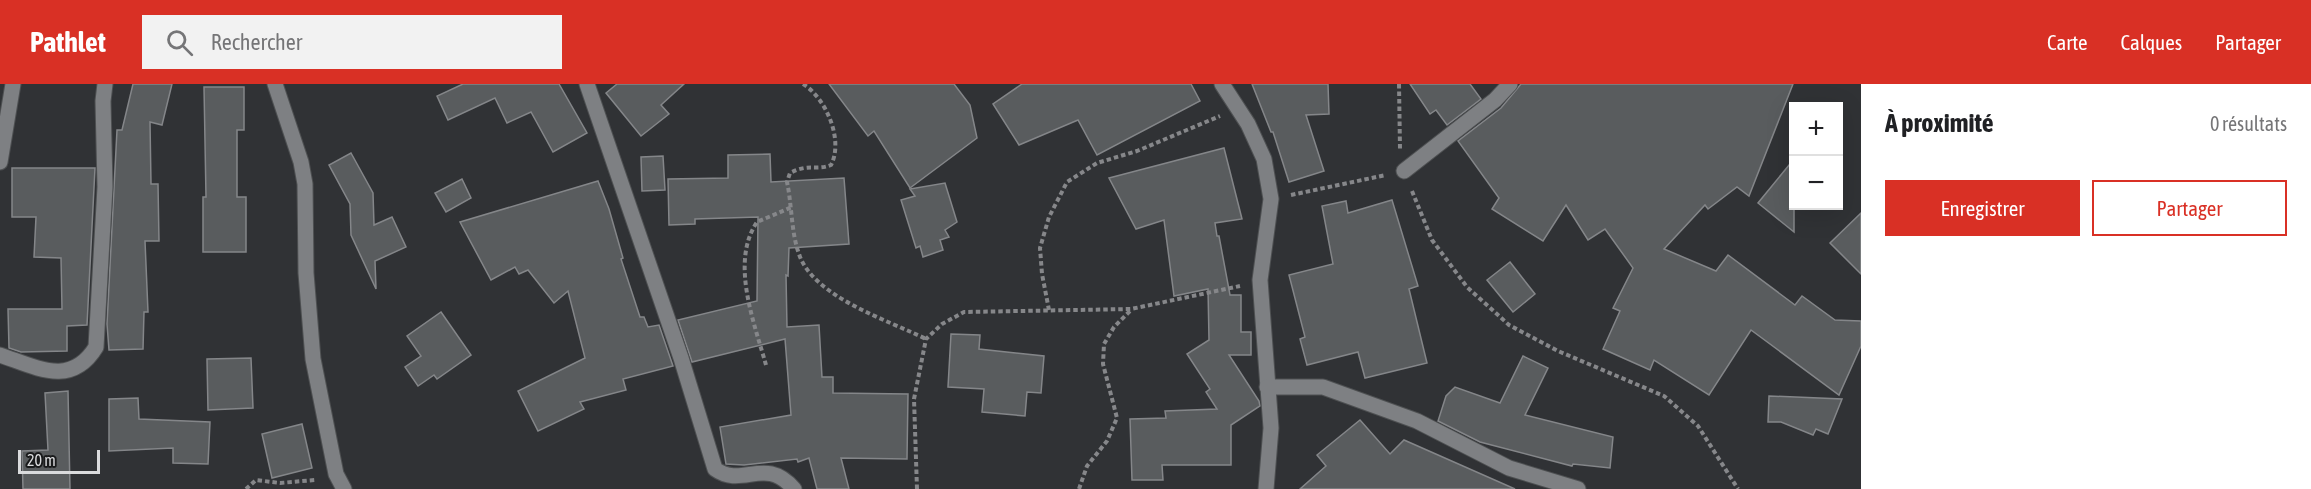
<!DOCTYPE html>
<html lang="fr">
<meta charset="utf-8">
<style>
body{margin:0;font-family:"Asap Condensed",sans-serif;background:#f2f2f2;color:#202124}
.controls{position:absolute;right:18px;top:18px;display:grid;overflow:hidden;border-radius:0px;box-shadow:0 6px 24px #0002}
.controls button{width:54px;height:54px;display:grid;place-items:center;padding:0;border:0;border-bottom:2px solid #e0e0e0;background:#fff;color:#202124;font:30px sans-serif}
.scale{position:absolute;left:18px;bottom:15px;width:82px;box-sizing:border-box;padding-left:6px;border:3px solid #dadbdd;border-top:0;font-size:16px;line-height:21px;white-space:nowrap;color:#dadbdd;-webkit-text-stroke:4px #191a1b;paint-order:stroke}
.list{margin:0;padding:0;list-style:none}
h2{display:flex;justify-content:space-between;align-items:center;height:78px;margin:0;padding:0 24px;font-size:26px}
h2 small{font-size:20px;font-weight:400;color:#757577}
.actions{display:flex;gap:12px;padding:18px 24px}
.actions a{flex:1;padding:14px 0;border:2px solid #d93025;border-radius:0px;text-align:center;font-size:21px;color:#d93025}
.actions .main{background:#d93025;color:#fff}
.icon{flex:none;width:33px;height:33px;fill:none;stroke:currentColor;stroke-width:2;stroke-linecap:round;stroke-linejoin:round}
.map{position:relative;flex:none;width:1861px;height:405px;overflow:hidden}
header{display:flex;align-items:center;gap:36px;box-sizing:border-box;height:84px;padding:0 30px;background:#d93025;color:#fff}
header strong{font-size:28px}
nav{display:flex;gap:33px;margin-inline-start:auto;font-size:21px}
.search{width:420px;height:54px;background:#f2f2f2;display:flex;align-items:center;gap:15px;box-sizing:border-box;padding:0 21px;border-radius:0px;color:#757577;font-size:22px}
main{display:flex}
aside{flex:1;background:#fff}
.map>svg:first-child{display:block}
.building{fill:#595c5e;stroke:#848689;stroke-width:1.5}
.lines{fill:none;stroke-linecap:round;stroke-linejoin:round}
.street-casing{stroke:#4e5052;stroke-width:17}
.path{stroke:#86878a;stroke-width:4;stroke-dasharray:4.5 3;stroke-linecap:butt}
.street{stroke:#7e8083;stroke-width:15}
</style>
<header>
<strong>Pathlet</strong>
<div class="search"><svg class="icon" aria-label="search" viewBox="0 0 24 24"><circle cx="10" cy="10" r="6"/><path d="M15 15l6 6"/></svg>Rechercher</div>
<nav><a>Carte</a><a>Calques</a><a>Partager</a></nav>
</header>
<main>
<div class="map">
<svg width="1861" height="405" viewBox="0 0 1861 405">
<rect width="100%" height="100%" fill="#303235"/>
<g class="building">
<polygon points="133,0 172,0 162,41 150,38 151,100 158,100 159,157 145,157 148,228 144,228 143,265 109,266 107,240 117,46 122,46"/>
<polygon points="463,0 559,0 587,49 553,68 531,28 507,39 495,14 448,36 437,12"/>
<polygon points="617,0 684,0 661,21 669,30 641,52 606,9"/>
<polygon points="829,0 954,0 970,21 977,54 910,104 874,47 868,52"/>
<polygon points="1022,0 1191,0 1200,17 1097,71 1078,36 1019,61 993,20"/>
<polygon points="1252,0 1328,0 1329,30 1306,31 1324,87 1289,98 1273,48 1271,48"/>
<polygon points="1410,0 1470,0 1481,15 1447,41 1436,26 1430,30"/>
<polygon points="1521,0 1793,0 1749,112 1737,103 1708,125 1705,121 1664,165 1716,187 1728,171 1795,221 1802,212 1835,236 1861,237 1861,262 1839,311 1751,246 1709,311 1654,276 1650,286 1603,265 1620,227 1613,224 1633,184 1605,145 1588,156 1566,121 1543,157 1492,125 1499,114 1458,57 1501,24"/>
<polygon points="204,3 244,3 244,46 237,46 237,113 246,113 246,168 203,168 203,113 206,113"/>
<polygon points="1224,64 1242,135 1215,139 1217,152 1219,152 1230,211 1241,211 1241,248 1251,248 1251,271 1229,271 1259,317 1260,322 1231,341 1231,381 1162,381 1163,396 1132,396 1130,335 1166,334 1165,327 1217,325 1206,308 1210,305 1187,270 1209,256 1208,205 1174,212 1164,136 1136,145 1109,94"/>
<polygon points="351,69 373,109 374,141 392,133 406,163 375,177 376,205 351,151 350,120 329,81"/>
<polygon points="770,70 771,98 844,94 849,160 789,164 788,192 786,191 787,243 819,241 822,293 833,293 833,309 908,310 907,375 841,374 849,405 817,405 809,374 798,378 797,375 744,381 726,380 720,343 791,331 785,255 692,278 678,236 757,217 758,133 695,135 695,140 669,141 668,95 728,94 728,71"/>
<polygon points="663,72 665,106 642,107 641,73"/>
<polygon points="1794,75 1794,148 1758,119"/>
<polygon points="12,84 95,84 87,241 67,242 67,267 21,268 9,264 8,225 62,225 61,174 34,173 36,133 12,133"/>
<polygon points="462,95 471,114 446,128 435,109"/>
<polygon points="598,97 609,125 623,174 621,175 640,233 644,233 648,243 659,241 673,282 623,295 626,306 580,318 584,325 538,347 518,307 585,274 568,207 554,219 528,186 519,190 515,183 491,196 460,138"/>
<polygon points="945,99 957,138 945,146 949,153 940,156 943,166 923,173 920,162 916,164 901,116 915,112 910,105"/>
<polygon points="1392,116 1418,202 1409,205 1427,279 1365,294 1358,268 1307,281 1300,255 1305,253 1289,191 1333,180 1322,122 1346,117 1348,129"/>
<polygon points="1861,129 1861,190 1830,159"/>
<polygon points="1510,178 1535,210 1513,228 1487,196"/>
<polygon points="441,228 471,271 437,295 434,291 418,302 405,283 421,272 407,252"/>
<polygon points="951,250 980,251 979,265 1044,272 1041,309 1027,308 1025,332 982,328 984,305 948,303"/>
<polygon points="1523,272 1548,284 1525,331 1613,353 1610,384 1573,380 1572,382 1480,358 1438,337 1446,312 1455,303 1500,319"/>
<polygon points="251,274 253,324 208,326 207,275"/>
<polygon points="68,307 70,405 23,405 22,367 48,366 45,309"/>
<polygon points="1769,312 1842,315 1828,350 1816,345 1813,351 1781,338 1768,338"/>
<polygon points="138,314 139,335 210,338 208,380 173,379 173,364 109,367 109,315"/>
<polygon points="1360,336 1390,370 1404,356 1515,405 1300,405 1326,382 1317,371"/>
<polygon points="302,340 312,384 272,394 262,350"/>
</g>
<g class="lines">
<defs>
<g id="street">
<polyline points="275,0 301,78 305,100 306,189 313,275 336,390 344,405"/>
<path d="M 587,0 L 681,274 L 715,385 C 743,405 765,371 794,405"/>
<polyline points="1222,0 1248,40 1264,75 1271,115 1260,196 1271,344 1266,405"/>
<polyline points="0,78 13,0"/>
<polyline points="1404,87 1495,16 1510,0"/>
<path d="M 0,271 C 36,283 71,304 96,263 L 105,103 L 103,17 L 105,0"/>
<polyline points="1267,303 1323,303 1417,337 1509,384 1578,405"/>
</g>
</defs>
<use href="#street" class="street-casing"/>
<g class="path">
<path d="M 803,0 C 826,14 844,56 831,81 C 816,87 809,79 790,89 L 787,98 C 792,121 791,148 799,170 C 813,213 888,236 926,255"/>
<polyline points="1399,0 1400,65"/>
<polyline points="1412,107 1432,156 1467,203 1509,241 1558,267 1664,312 1698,342 1738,405"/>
<polyline points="1291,111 1386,91"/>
<polyline points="1049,226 1042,190 1040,164 1049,133 1067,98 1097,79 1137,67 1220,32"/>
<path d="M 766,281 C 754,238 730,178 757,138 L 792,123"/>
<polyline points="246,405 256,396 280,399 315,396"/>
<polyline points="917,405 914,315 926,255 942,240 964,228 1131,225 1240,202"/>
<polyline points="1079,405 1087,382 1107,357 1117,334 1103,280 1104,260 1114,243 1131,226"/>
</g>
<use href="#street" class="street"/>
</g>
</svg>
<div class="controls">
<button>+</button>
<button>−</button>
</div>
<div class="scale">20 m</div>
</div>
<aside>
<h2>À proximité<small>0 résultats</small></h2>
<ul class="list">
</ul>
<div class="actions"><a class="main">Enregistrer</a><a>Partager</a></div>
</aside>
</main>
